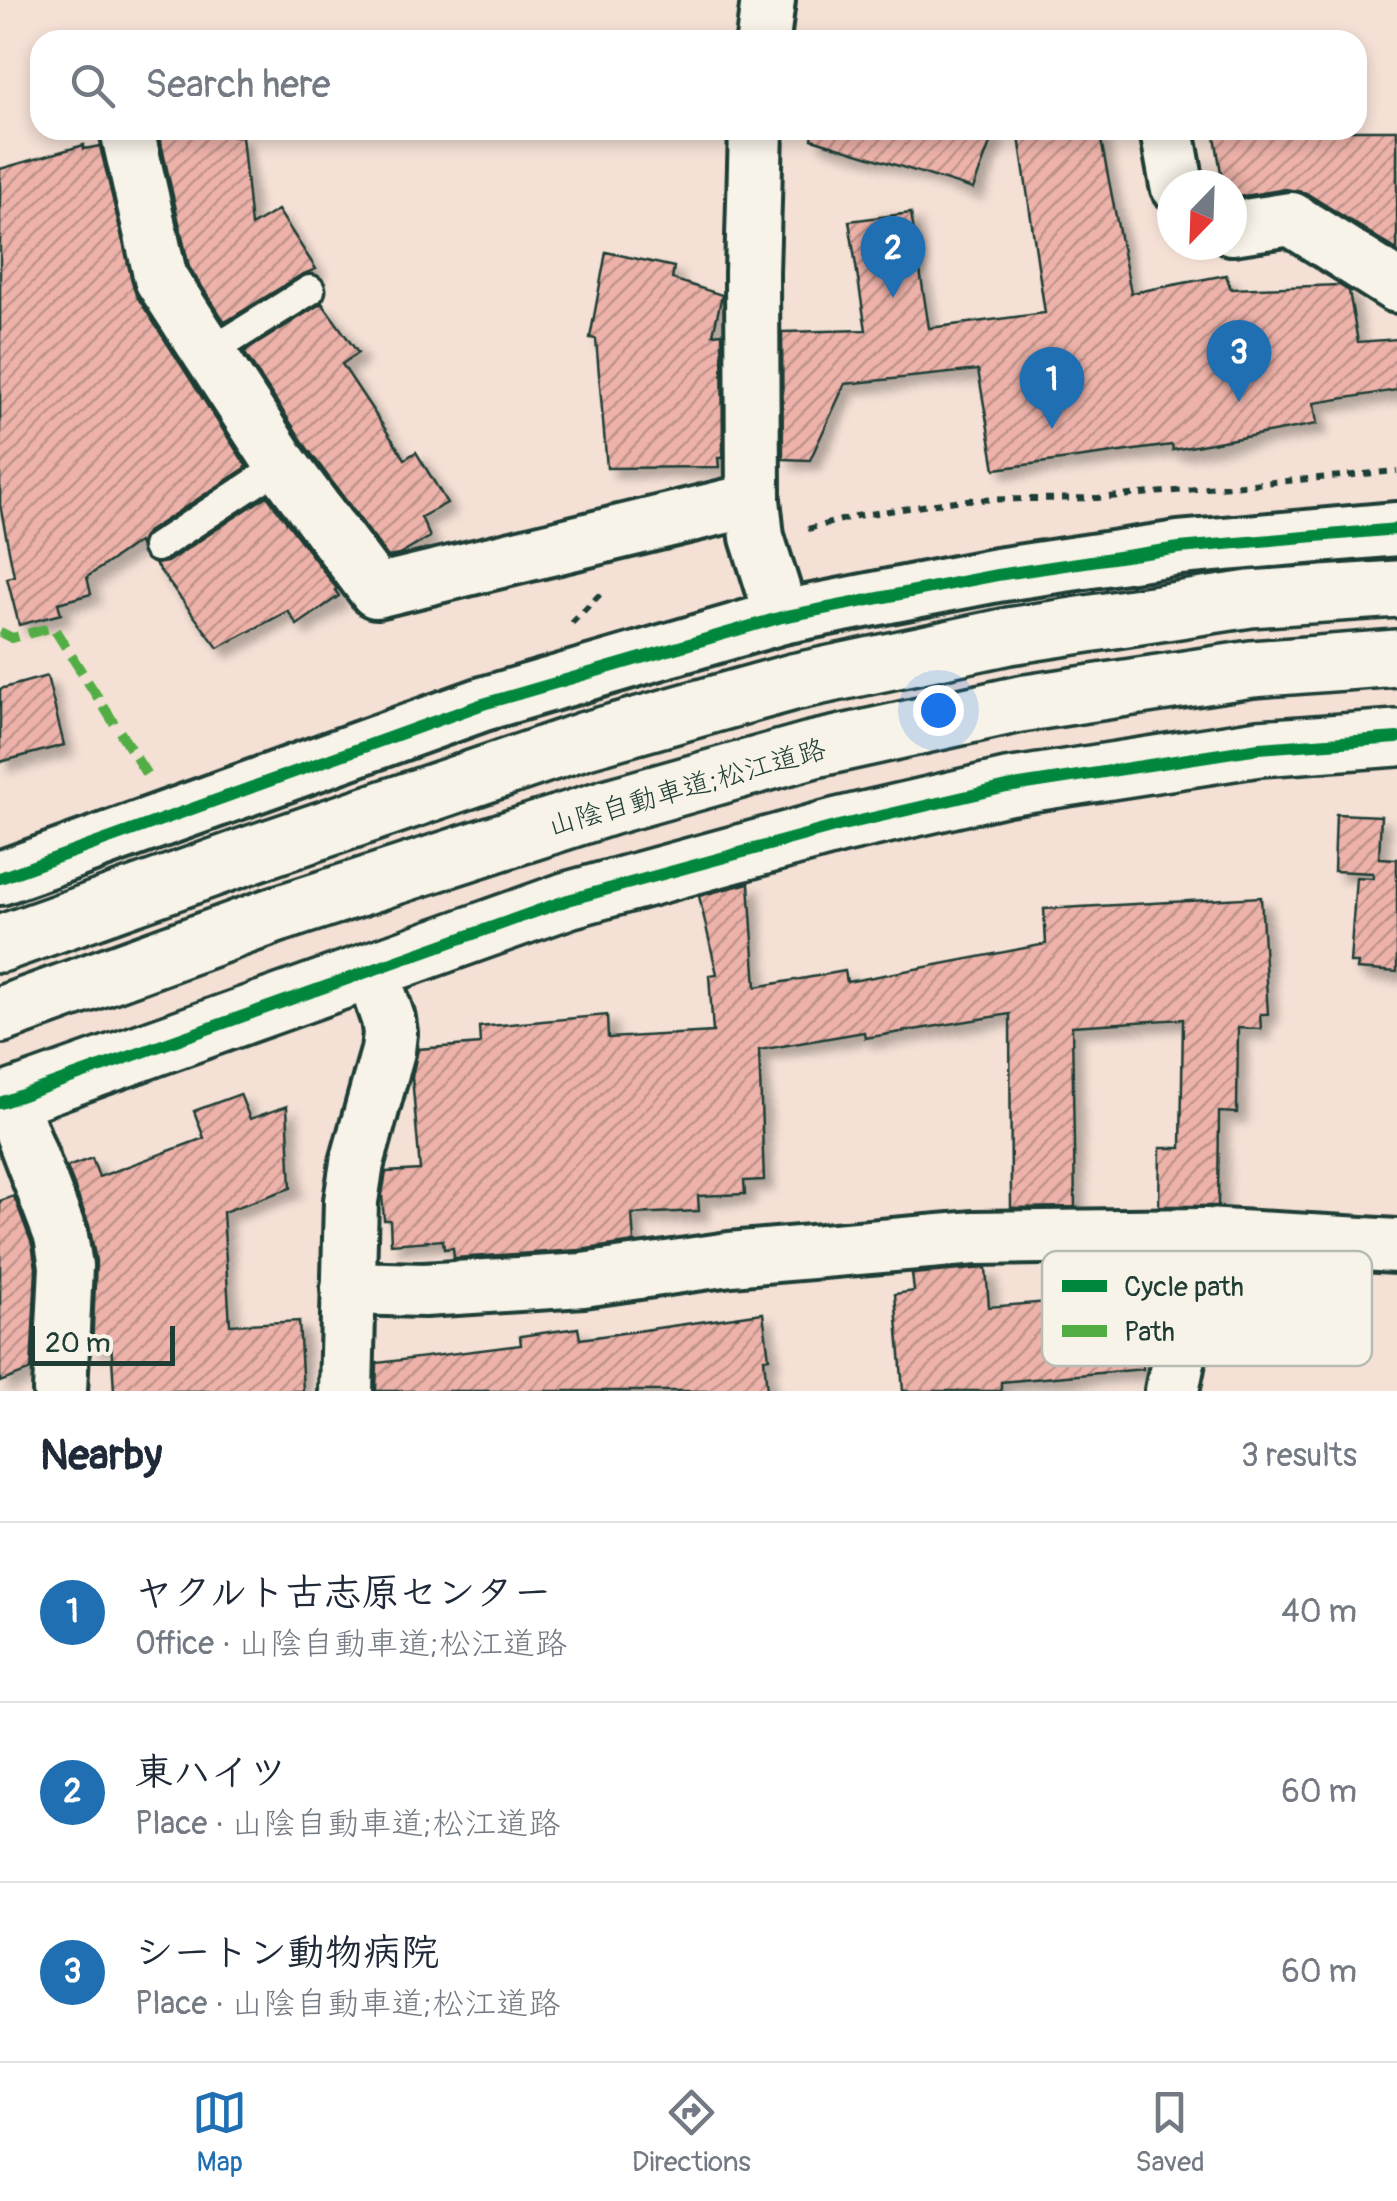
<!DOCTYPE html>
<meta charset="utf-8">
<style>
body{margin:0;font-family:Pangolin,"Klee One",sans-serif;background:#f6f6f7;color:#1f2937}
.compass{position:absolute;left:1157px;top:170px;width:90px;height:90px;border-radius:50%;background:#fff;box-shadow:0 5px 15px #0003;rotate:203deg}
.scale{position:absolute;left:30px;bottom:25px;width:145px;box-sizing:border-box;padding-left:10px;border:5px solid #1f3d34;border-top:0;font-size:28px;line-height:35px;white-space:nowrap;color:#1f3d34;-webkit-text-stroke:8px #f7f3e8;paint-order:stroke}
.you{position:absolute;left:938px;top:710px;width:35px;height:35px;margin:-25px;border:8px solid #fff;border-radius:50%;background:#1a73e8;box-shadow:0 0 0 15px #1a73e833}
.badge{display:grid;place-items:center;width:65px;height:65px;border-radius:50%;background:#1f6fb2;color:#fff;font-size:32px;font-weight:700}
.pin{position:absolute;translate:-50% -82px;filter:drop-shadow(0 2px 5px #0008)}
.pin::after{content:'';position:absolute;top:52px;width:35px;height:30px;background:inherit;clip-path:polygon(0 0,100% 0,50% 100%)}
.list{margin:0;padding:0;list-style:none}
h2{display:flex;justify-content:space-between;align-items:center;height:130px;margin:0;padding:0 40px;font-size:42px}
h2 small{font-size:32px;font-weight:400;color:#747a83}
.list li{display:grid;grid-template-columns:65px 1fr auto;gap:30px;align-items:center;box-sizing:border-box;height:180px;padding:0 40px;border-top:2px solid #e0e1e3}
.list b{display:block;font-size:38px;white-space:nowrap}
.list p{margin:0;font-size:32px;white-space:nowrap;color:#747a83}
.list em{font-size:32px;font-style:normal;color:#747a83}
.icon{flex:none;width:55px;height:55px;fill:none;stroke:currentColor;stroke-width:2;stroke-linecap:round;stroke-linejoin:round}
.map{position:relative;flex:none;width:1397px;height:1391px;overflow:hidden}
.search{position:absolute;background:#fff;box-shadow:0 5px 15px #0003;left:30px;right:30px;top:30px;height:110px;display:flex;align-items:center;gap:25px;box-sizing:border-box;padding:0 35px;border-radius:30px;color:#747a83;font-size:38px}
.sheet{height:670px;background:#fff}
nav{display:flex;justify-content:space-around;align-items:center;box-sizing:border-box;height:140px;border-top:2px solid #e0e1e3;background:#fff;font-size:28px;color:#747a83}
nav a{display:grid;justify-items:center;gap:5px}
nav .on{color:#1f6fb2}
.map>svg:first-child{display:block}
.building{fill:url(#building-hatch);stroke:#1f3d34;stroke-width:2.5;filter:url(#shadow)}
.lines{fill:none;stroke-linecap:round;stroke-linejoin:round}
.lane-casing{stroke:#1f3d34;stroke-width:35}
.street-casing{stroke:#1f3d34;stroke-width:60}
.secondary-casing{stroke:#1f3d34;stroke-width:62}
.highway-casing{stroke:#1f3d34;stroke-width:62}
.path{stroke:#1f3d34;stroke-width:6;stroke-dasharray:8 8;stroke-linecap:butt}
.lane{stroke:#f7f3e8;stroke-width:28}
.street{stroke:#f7f3e8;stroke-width:52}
.secondary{stroke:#f7f3e8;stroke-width:55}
.highway{stroke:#f7f3e8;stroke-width:55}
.quiet{stroke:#52ad45;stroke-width:10;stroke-dasharray:20 10;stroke-linecap:butt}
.cycleway-casing{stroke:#f7f3e8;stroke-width:19}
.cycleway{stroke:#00873e;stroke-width:12}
.labels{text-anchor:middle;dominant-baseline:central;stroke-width:9;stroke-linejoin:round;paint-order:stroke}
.street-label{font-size:28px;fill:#1f3d34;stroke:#f7f3e8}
.key{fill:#f7f3e8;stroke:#b6bcb2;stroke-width:2.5}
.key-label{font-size:28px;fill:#1f3d34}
</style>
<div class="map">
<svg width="1397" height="1391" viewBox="0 0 1397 1391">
<defs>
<pattern id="building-hatch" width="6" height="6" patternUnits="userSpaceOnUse" patternTransform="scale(2.5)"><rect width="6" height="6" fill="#edb2a9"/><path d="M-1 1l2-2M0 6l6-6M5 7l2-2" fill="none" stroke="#bf928a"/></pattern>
<filter id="shadow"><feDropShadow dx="9" dy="9" stdDeviation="5" flood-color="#0004"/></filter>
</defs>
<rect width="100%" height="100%" fill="#f4e0d5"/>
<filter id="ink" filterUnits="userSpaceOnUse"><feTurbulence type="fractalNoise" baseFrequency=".01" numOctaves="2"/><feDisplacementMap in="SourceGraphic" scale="20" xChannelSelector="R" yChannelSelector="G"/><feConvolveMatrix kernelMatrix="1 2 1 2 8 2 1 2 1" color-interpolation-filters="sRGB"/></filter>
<g filter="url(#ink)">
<g class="building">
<polygon points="180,130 215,130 215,135 242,136 251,226 278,210 316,269 301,275 225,322 189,267 159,134"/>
<polygon points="813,130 995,130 973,189 812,139"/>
<polygon points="1018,130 1099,130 1131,293 1226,275 1231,289 1339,285 1349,291 1358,342 1397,339 1397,390 1314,403 1317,424 1173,450 1172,445 995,469 978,370 845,384 810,460 783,459 782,332 866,330 849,221 911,213 929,328 1045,313"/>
<polygon points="1214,130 1397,130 1397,250 1306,193 1286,189 1232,198 1232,185 1223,185"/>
<polygon points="84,145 84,149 100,146 136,295 247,467 147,532 140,545 138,542 87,577 91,594 58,603 61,614 19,625 7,578 14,576 0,505 0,169"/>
<polygon points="606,252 674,267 672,279 722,295 713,334 722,333 723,458 718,458 719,467 607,468 596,339 590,338"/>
<polygon points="322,303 358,353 342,364 405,459 416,452 447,503 421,517 430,537 399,555 388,557 307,448 244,352"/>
<polygon points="267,496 337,589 335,590 339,596 297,625 288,611 218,648 155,564 167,562"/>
<polygon points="47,676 64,745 0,762 0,689"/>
<polygon points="1336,814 1381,816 1379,858 1397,859 1397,972 1357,969 1358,963 1350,963 1356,877 1373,878 1373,873 1334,871"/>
<polygon points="749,883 756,987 845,971 847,982 1046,944 1044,909 1261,897 1268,1014 1260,1014 1261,1029 1238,1028 1237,1113 1219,1112 1218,1206 1159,1206 1160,1148 1181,1148 1183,1019 1072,1026 1075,1207 1011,1208 1010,1014 865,1038 864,1032 759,1050 764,1180 744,1181 745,1194 698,1196 699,1211 632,1214 634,1242 580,1250 454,1258 453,1248 444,1249 443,1240 391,1244 390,1220 384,1220 382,1195 386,1172 420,1170 412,1077 418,1049 480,1044 479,1027 607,1015 608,1038 713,1032 709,975 717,974 699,896"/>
<polygon points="240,1094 250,1119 287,1106 291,1188 223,1212 230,1325 299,1321 303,1391 114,1391 111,1341 92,1348 96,1261 89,1225 67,1167 92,1158 99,1177 204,1138 194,1111"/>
<polygon points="14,1196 32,1244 36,1268 31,1370 0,1382 0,1201"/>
<polygon points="986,1268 989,1307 1083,1299 1083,1306 1136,1302 1143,1369 1001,1382 1001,1391 903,1391 895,1294 914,1291 912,1274"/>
<polygon points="763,1313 769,1358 764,1358 767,1391 376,1391 377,1363 521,1345 520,1336 578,1328 580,1339"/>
</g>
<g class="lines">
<defs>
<g id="lane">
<polyline points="209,353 310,290"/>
<polyline points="157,547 282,465"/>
</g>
<g id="street">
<polyline points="763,40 768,0"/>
<polyline points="127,130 161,279 282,465 376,591 753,500"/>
<polyline points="756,130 752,273 753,500 757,537 782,617"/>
<polyline points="1167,130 1177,185"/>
<polyline points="1232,228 1291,219 1397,286"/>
<polyline points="0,878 483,704 782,617 997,575 1179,548 1397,529"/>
<polyline points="9,1099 61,1236 66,1266 60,1391"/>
<polyline points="348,1288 424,1290 583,1280 730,1259 975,1238 1204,1235 1397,1246"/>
<polyline points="346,1391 351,1201 357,1163 388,1051 390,1033 388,1019 372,972"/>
<polyline points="1172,1391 1204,1235"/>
</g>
<polyline id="secondary" points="0,1103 568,900 838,826 1007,787 1259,748 1397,738"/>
<g id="highway">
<polyline points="0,944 255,853 586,740 793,682 1009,636 1250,599 1397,589"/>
<polyline points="0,1015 278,914 609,807 811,750 1020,704 1252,669 1397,658"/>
</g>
</defs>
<use href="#lane" class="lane-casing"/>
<use href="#street" class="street-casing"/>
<use href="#secondary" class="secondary-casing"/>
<use href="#highway" class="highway-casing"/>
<g class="path">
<polyline points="808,529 856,516 962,500 1097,498 1397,471"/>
<polyline points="572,623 605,589"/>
</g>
<use href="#lane" class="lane"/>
<use href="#street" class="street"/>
<use href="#secondary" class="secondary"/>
<use href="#highway" class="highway"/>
<polyline class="quiet" points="0,632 12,638 53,627 149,778"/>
<defs>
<g id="cycleway">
<polyline points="0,878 483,704 782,617 997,575 1179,548 1397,529"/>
<polyline points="0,1103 568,900 838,826 1007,787 1259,748 1397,738"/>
</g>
</defs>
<use href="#cycleway" class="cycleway-casing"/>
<use href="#cycleway" class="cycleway"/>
</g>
</g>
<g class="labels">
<g class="street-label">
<text transform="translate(687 788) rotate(-16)">山陰自動車道;松江道路</text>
</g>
</g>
<rect x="1042" y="1251" width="330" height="115" rx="15" class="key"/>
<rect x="1062" y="1280" width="45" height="12" fill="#00873e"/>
<rect x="1062" y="1325" width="45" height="12" fill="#52ad45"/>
<g class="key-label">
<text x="1124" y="1296">Cycle path</text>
<text x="1124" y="1341">Path</text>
</g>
</svg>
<svg class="compass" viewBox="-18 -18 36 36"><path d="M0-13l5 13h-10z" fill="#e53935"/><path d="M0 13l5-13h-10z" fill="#747a83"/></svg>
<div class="scale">20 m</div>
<div class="you"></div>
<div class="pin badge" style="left:1052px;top:429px">1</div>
<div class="pin badge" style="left:893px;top:298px">2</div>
<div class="pin badge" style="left:1239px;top:402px">3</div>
<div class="search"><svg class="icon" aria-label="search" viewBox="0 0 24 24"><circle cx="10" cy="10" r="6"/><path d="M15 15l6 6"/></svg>Search here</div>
</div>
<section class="sheet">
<h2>Nearby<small>3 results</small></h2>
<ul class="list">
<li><span class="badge">1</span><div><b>ヤクルト古志原センター</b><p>Office · 山陰自動車道;松江道路</p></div><em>40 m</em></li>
<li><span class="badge">2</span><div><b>東ハイツ</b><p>Place · 山陰自動車道;松江道路</p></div><em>60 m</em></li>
<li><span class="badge">3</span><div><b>シートン動物病院</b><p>Place · 山陰自動車道;松江道路</p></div><em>60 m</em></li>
</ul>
</section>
<nav>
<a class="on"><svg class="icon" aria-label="map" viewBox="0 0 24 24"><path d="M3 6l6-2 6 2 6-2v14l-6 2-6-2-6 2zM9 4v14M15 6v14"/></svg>Map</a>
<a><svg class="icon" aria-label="directions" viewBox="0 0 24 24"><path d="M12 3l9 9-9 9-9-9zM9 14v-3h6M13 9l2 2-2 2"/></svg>Directions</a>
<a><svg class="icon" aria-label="saved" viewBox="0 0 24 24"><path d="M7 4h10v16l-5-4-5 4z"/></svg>Saved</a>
</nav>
